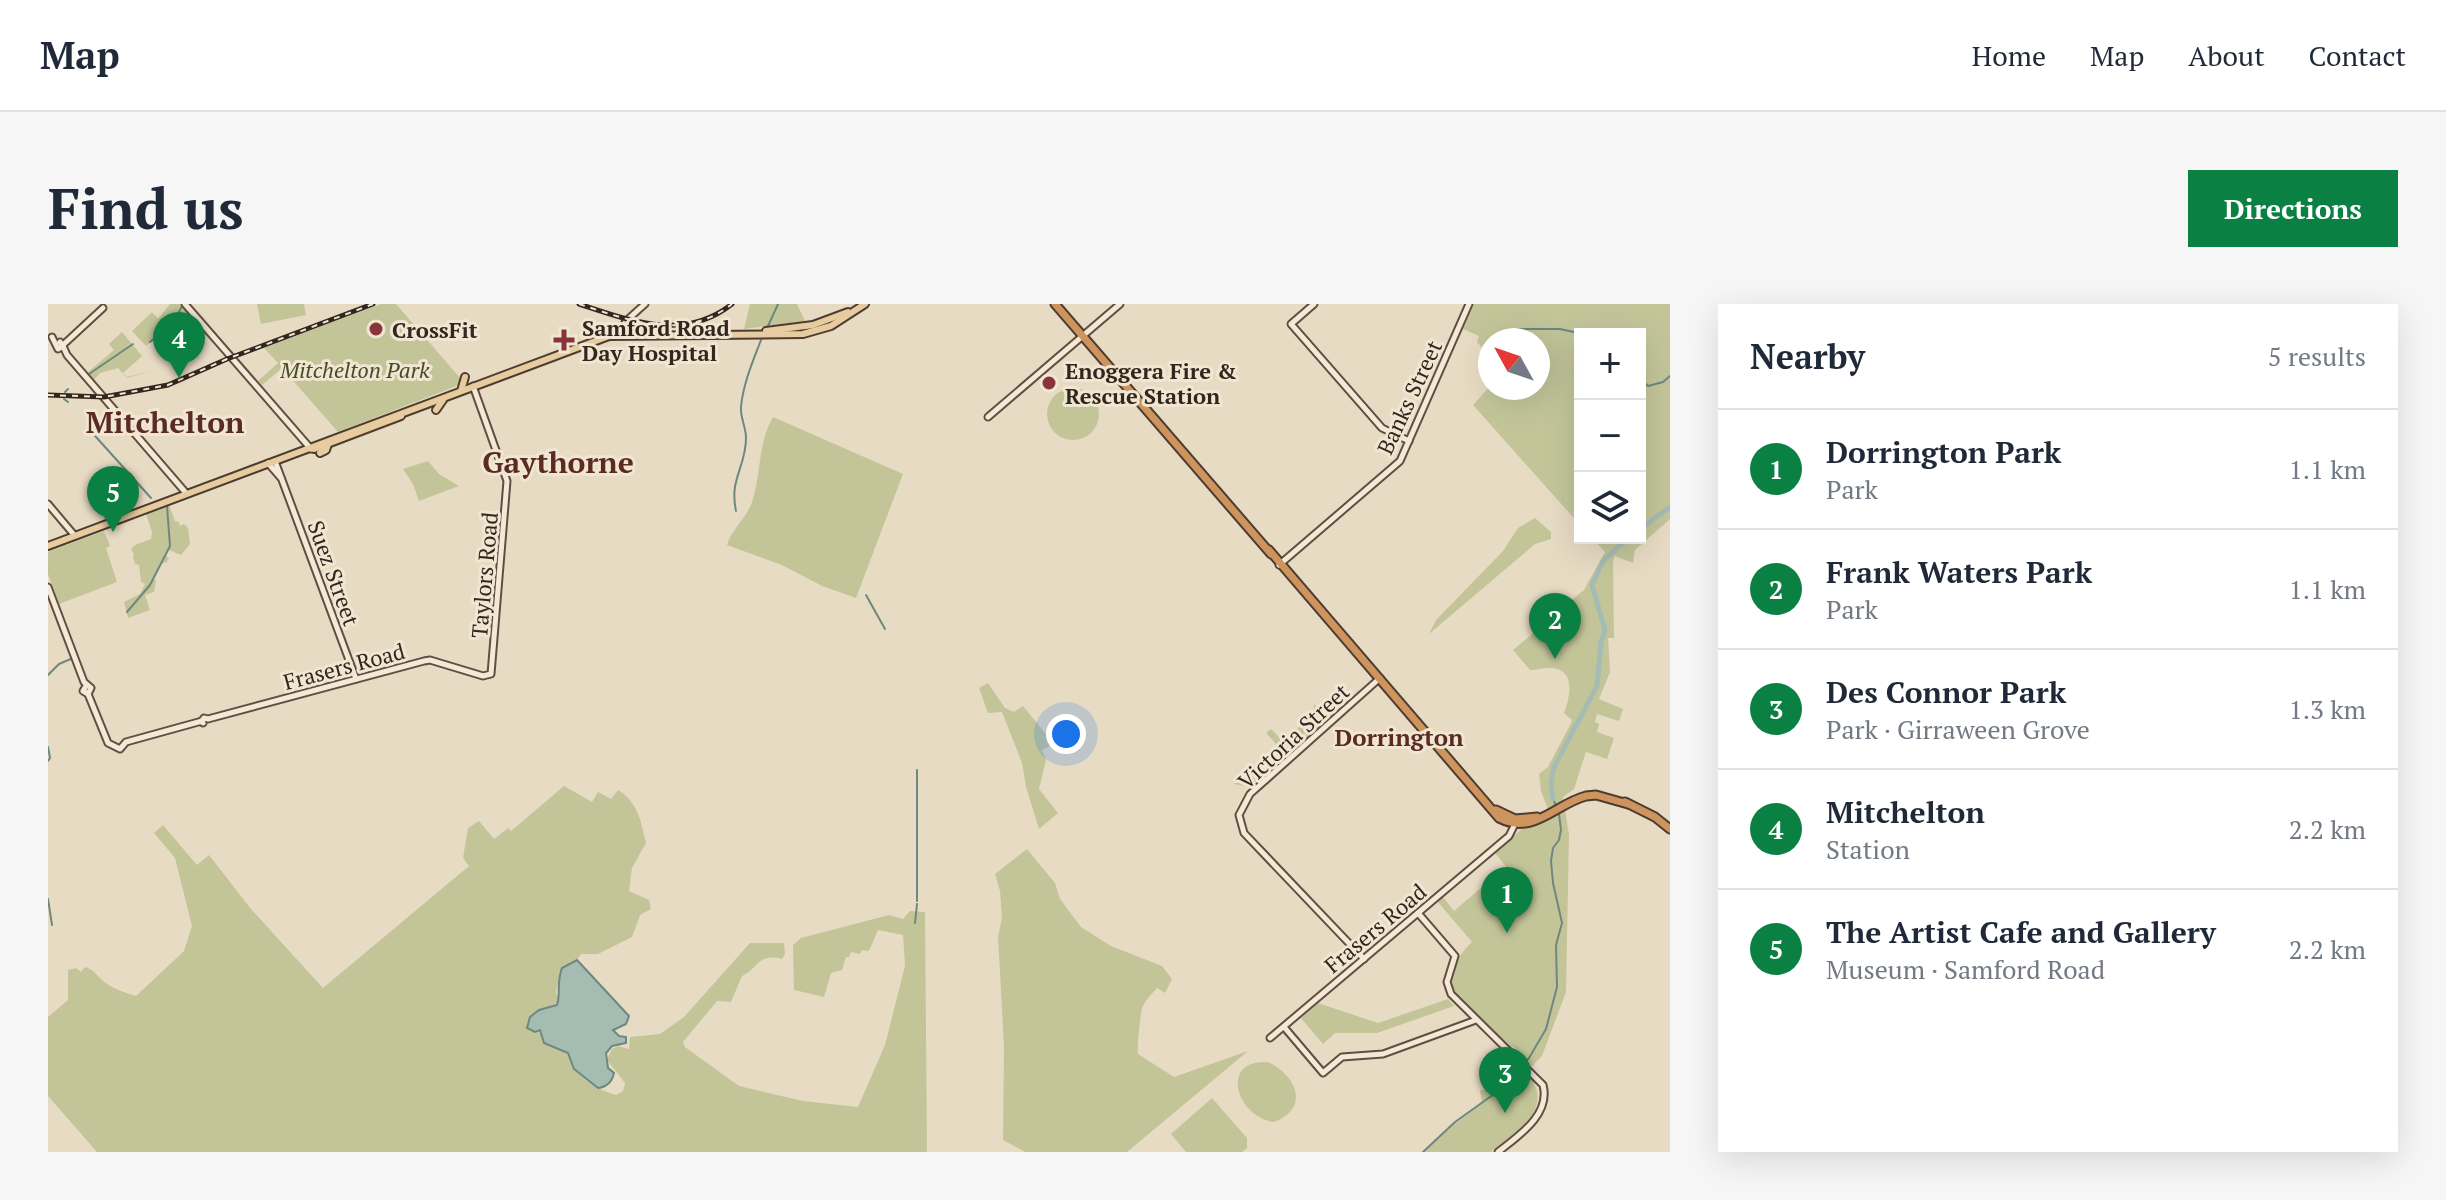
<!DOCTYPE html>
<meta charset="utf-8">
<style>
body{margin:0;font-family:"PT Serif",serif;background:#f6f6f7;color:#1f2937}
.controls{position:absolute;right:24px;top:24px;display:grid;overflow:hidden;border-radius:0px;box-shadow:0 8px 32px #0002}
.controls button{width:72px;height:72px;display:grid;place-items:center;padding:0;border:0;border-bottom:2px solid #e0e1e3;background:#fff;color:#1f2937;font:40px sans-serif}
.compass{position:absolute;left:1430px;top:24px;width:72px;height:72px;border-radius:50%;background:#fff;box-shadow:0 8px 32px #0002;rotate:310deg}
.you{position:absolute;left:1018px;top:430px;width:28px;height:28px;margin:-20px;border:6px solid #fff;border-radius:50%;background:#1a73e8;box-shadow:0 0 0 12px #1a73e833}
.badge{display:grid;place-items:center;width:52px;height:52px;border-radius:50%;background:#0b8043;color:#fff;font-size:26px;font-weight:700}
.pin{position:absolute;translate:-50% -66px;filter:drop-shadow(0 2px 4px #0008)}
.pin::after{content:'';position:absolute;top:42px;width:28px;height:24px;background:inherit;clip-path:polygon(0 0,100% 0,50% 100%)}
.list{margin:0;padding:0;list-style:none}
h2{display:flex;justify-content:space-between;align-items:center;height:104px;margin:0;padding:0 32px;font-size:34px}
h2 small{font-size:26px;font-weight:400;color:#747a83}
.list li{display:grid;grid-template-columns:52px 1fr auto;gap:24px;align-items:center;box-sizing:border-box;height:120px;padding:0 32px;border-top:2px solid #e0e1e3}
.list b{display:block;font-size:30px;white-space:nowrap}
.list p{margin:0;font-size:26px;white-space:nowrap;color:#747a83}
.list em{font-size:26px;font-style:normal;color:#747a83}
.icon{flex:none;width:44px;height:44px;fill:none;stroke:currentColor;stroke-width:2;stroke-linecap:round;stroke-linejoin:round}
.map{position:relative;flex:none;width:1622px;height:848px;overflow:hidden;border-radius:0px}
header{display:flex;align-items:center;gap:48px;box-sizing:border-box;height:112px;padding:0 40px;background:#fff;border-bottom:2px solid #e0e1e3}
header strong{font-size:38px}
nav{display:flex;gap:44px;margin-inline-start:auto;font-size:28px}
.intro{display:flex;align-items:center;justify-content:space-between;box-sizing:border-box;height:192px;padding:0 48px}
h1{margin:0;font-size:56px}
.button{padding:20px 36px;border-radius:0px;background:#0b8043;color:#fff;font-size:28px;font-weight:700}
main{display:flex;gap:48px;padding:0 48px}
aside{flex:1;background:#fff;border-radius:0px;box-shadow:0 8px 32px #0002}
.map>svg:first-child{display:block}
.green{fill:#c3c599}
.water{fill:#a5bcb3;stroke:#6d8880;stroke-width:2}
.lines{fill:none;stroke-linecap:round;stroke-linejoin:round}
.stream{stroke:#6d8880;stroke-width:2}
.river{stroke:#a5bcb3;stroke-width:5}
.secondary-casing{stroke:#624e40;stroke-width:9}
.primary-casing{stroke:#4f3c30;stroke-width:10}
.highway-casing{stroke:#4f3c30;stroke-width:11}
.secondary{stroke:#f4e9d6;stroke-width:5}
.primary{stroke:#e7cca0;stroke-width:6}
.highway{stroke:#ce945e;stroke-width:7}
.rail-casing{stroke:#32271f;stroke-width:5}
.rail{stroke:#f0e6d2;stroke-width:2;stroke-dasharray:6;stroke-linecap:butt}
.poi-dot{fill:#88343b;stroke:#f0e6d2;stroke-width:3}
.labels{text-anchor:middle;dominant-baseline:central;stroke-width:6;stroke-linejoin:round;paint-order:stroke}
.poi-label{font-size:22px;font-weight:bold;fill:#32271f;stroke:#f0e6d2;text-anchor:start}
.park-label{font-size:22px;font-style:italic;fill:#464c28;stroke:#f0e6d2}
.street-label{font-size:22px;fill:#32271f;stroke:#f0e6d2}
.neighbourhood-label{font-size:24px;font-weight:bold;fill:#592b23;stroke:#f0e6d2}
.district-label{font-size:30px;font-weight:bold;fill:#592b23;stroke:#f0e6d2}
</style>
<header>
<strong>Map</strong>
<nav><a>Home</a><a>Map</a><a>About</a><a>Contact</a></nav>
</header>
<div class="intro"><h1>Find us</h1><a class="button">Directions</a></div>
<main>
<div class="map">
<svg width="1622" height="848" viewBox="0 0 1622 848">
<rect width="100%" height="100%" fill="#e8dbc4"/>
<g class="green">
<polygon points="122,0 132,0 141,11 116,32 112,29 98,42 84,27 104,8 110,15"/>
<polygon points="209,0 256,0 258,11 213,20"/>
<polygon points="333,0 348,0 413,75 411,81 290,128 234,64 214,81 210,77 230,59 216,44"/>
<polygon points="702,0 749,0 757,17 696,25"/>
<path d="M 1426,0 L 1622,0 L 1622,215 L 1587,246 L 1585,259 L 1567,252 L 1565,257 L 1566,334 L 1560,334 L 1562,368 L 1551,395 L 1575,405 L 1571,417 L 1549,410 L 1547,418 L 1551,420 L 1549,428 L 1566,434 L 1559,455 L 1538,448 L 1526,485 L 1515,493 L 1521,531 L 1518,688 L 1494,752 L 1478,768 C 1510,803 1469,827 1443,848 L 1375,848 L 1387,835 L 1434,799 L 1432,787 C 1453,780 1458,765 1473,754 L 1473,749 C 1458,738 1407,698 1404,682 C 1401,665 1412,649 1424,638 L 1390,598 L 1395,593 L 1406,607 L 1441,577 L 1444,579 L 1460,565 L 1447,549 L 1476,523 L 1487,521 L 1503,513 L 1493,487 L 1491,470 L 1500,463 L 1523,419 L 1524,416 L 1516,409 C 1522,393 1529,364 1501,364 C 1494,364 1488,366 1482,366 L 1465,346 L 1497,319 L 1516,324 L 1524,301 L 1520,299 L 1536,286 L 1557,248 L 1544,234 L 1592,234 L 1592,30 L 1532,30 L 1532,221 L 1425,101 L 1442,82 L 1490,84 L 1490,36 L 1442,36 L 1442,53 L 1429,38 L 1431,32 L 1415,25 Z"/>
<polygon points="74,28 94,52 75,69 79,73 107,66 79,74 70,64 52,69 46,76 40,68 66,46 61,40"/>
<circle cx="1025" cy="110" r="26"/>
<path d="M 725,113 L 855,170 L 808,294 L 774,282 L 734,261 L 679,241 C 683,226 699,214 704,198 C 713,171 710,138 725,113 Z"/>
<polygon points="380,157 391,170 411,182 371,197 365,180 355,165"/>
<polygon points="121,201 127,217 131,218 132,222 136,220 140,224 142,240 133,251 121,246 118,252 121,254 119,258 113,260 105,276 108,276 106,288 97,291 102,306 80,314 76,298 92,290 97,280 93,278 91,261 87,260 85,253 86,250 83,245 87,241 103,235 104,228 98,210"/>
<polygon points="1487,214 1503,228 1503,235 1487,240 1381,330 1388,316 1455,247 1470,224"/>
<polygon points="56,227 62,242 58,244 69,278 11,300 0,270 0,248"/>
<polygon points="940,379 957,404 966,408 975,402 1006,440 994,446 998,456 991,485 1010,509 991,525 978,483 974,459 954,408 940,409 931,384"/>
<polygon points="1266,400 1278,413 1256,438 1202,483 1186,480 1230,442 1218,429 1223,425 1235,437 1265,411"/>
<path d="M 516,482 L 544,498 L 550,488 L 563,495 L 570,486 C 590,498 593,517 598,539 L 584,564 L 581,587 L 601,596 L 603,605 L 592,611 L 584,633 L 550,650 L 533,650 L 529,656 L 514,664 L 508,688 L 511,695 L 505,704 L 500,704 L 492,726 L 495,735 L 520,749 C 526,770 546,785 568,791 L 575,787 L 577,779 L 559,756 L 564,745 L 570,742 L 581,745 L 582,733 L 612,730 L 636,713 L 702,639 L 736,639 L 737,650 L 734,655 C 710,649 711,664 694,672 L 683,698 L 669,697 L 635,738 L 637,743 L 691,782 L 755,797 L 810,803 L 837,741 L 857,662 L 855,631 L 830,626 L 821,647 L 814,646 L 812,650 L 803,648 L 801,653 L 798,653 L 794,666 L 783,669 L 776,693 L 746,686 L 745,641 L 753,634 L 841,611 L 855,615 L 862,607 L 877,608 L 879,848 L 49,848 L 0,792 L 0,713 L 20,696 L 20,666 L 28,664 L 33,668 L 37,663 C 46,666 46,668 52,674 C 61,684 76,688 88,692 L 136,647 L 144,622 L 127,554 L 106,529 L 115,521 L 149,561 L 161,551 L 203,605 L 275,684 L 421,562 L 415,554 L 420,524 L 431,517 L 446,535 L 460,524 L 463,527 Z"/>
<path d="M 979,545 L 1007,579 L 1012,595 L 1033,623 L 1063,642 L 1114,662 L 1124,675 L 1117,689 L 1109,684 C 1104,690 1096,697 1094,705 C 1092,713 1089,742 1090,750 L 1126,773 L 1200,747 L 1079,848 L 977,848 L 955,836 L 956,742 L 950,633 L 954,614 L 952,587 L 947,570 Z"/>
<polygon points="1400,695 1406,702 1329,729 1287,729 1275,740 1253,714 1270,699 1330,719"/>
<path d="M 1220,758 C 1248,771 1263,804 1226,818 C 1189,814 1170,755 1220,758 Z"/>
<polygon points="1164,794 1199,834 1199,844 1194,848 1138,848 1123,830"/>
</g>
<path class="water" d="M 529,656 L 581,712 L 578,720 L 565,726 L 571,732 L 578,733 L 578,739 L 564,742 L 558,749 L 560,764 L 566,769 C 564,778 559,783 550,784 L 526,765 L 520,749 L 496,739 L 492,726 L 487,728 L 479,724 L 482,713 L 491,706 L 509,701 C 513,690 508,680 514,664 Z"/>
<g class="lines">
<g class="stream">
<polyline points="720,22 730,0"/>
<polyline points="1470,25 1512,25 1535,30"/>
<polyline points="102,38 126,18 134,2"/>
<polyline points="41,70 85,40"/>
<polyline points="1592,74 1600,82 1615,78 1622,72"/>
<polyline points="17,88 20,85"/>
<polyline points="16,95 20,98"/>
<polyline points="39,123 103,194"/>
<path d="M 688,207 C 681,175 698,163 698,134 C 698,123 692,113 693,103 C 695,80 705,57 713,36"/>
<polyline points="818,291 837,325"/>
<polyline points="79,308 102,281 122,242 119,202"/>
<polyline points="0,371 11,360 25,354"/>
<polyline points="0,443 2,454 0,457"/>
<polyline points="869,466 869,597"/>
<polyline points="1505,495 1509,504"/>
<polyline points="0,595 4,621"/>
<polyline points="867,619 869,600"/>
<polyline points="1375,848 1407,818 1453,785 1481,754 1498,725 1509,683 1508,641 1514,619 1505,579 1503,557 1505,544 1511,536 1513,526 1511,510"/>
</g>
<g class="river">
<polyline points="1592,225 1622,203"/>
<polyline points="1505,495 1503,480 1506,463 1549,382 1553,338 1557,326 1544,281 1555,257 1580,234"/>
</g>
<defs>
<g id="secondary">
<polyline points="137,0 263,145"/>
<polyline points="1266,0 1243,20 1334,124 1361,137"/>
<polyline points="571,30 578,17 597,0"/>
<polyline points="4,33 10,45 15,42 12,38"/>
<polyline points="15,41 55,4"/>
<polyline points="15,42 19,51 138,189"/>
<polyline points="940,113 1072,0"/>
<polyline points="227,157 308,375"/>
<polyline points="220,159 233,174"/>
<polyline points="0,200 27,232"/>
<polyline points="1231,261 1352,157 1421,0"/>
<polyline points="0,283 36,378 43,384 40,390"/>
<polyline points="38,382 35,387 40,390 60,439 72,445 78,438 154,417 155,419"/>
<polyline points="154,417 156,414 160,415 376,357 382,356 435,372 443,370 459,177 425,82"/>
<path d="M 1370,609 L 1407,652 L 1399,678 L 1403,690 L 1495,781 C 1503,811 1470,832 1450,848"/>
<polyline points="1316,655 1196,529 1191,511 1202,490 1332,374"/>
<polyline points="1236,723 1275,769 1294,753 1335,750 1428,716"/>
<polyline points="1222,734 1461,532 1467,520"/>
</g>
<g id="primary">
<polyline points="578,17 584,31"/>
<polyline points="718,27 765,21 800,8"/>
<polyline points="413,87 417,73"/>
<polyline points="388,106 395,96"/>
<polyline points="266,145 353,112"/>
<polyline points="272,149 278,146 280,140"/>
<polyline points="0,242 561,32 755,30 783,22 817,0"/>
</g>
<g id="highway">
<polyline points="1007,0 1223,250"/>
<path d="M 1221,246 L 1451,514 C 1486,532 1507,500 1538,492 L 1548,491 L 1580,500"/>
<polyline points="1577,498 1607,513 1622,525"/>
<polyline points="1448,506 1467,515 1489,513"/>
</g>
</defs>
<use href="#secondary" class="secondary-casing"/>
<use href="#primary" class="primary-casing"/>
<use href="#highway" class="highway-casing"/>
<use href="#secondary" class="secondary"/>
<use href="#primary" class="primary"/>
<use href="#highway" class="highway"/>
<defs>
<g id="rail">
<path d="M 531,0 C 583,17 636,38 684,0"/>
<polyline points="0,91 56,93 120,81 179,55 325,0"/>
</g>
</defs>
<use href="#rail" class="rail-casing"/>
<use href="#rail" class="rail"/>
</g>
<g class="poi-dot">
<circle cx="328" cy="25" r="8"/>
<path d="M512 24h8v8h8v8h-8v8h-8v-8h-8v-8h8z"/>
<circle cx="1001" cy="79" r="8"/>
</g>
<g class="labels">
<g class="poi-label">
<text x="534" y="23">Samford Road<tspan x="534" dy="25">Day Hospital</tspan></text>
<text x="344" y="25">CrossFit</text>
<text x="1017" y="66">Enoggera Fire &amp;<tspan x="1017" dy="25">Rescue Station</tspan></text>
</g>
<g class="park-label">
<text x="307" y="65">Mitchelton Park</text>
</g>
<g class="street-label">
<text transform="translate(1361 93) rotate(-65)">Banks Street</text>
<text transform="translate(286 269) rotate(70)">Suez Street</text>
<text transform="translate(436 271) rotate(-85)">Taylors Road</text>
<text transform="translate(296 362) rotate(-15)">Frasers Road</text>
<text transform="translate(1245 432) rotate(-43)">Victoria Street</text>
<text transform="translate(1327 624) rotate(-40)">Frasers Road</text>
</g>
<g class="neighbourhood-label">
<text x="1351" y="433">Dorrington</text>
</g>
<g class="district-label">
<text x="117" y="118">Mitchelton</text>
<text x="510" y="158">Gaythorne</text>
</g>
</g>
</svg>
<div class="controls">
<button>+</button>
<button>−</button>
<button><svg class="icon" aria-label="layers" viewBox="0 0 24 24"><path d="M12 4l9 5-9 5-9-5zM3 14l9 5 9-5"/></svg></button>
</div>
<svg class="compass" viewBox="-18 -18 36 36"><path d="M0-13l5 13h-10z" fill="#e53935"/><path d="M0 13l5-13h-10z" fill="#747a83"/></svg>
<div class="you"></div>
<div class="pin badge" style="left:1459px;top:629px">1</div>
<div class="pin badge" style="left:1507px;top:355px">2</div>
<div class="pin badge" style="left:1457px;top:809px">3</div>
<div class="pin badge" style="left:131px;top:74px">4</div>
<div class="pin badge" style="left:65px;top:228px">5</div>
</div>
<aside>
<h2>Nearby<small>5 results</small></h2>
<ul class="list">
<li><span class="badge">1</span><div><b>Dorrington Park</b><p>Park</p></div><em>1.1 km</em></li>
<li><span class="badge">2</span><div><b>Frank Waters Park</b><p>Park</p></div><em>1.1 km</em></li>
<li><span class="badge">3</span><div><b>Des Connor Park</b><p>Park · Girraween Grove</p></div><em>1.3 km</em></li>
<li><span class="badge">4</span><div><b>Mitchelton</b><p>Station</p></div><em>2.2 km</em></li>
<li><span class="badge">5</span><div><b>The Artist Cafe and Gallery</b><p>Museum · Samford Road</p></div><em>2.2 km</em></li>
</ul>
</aside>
</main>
